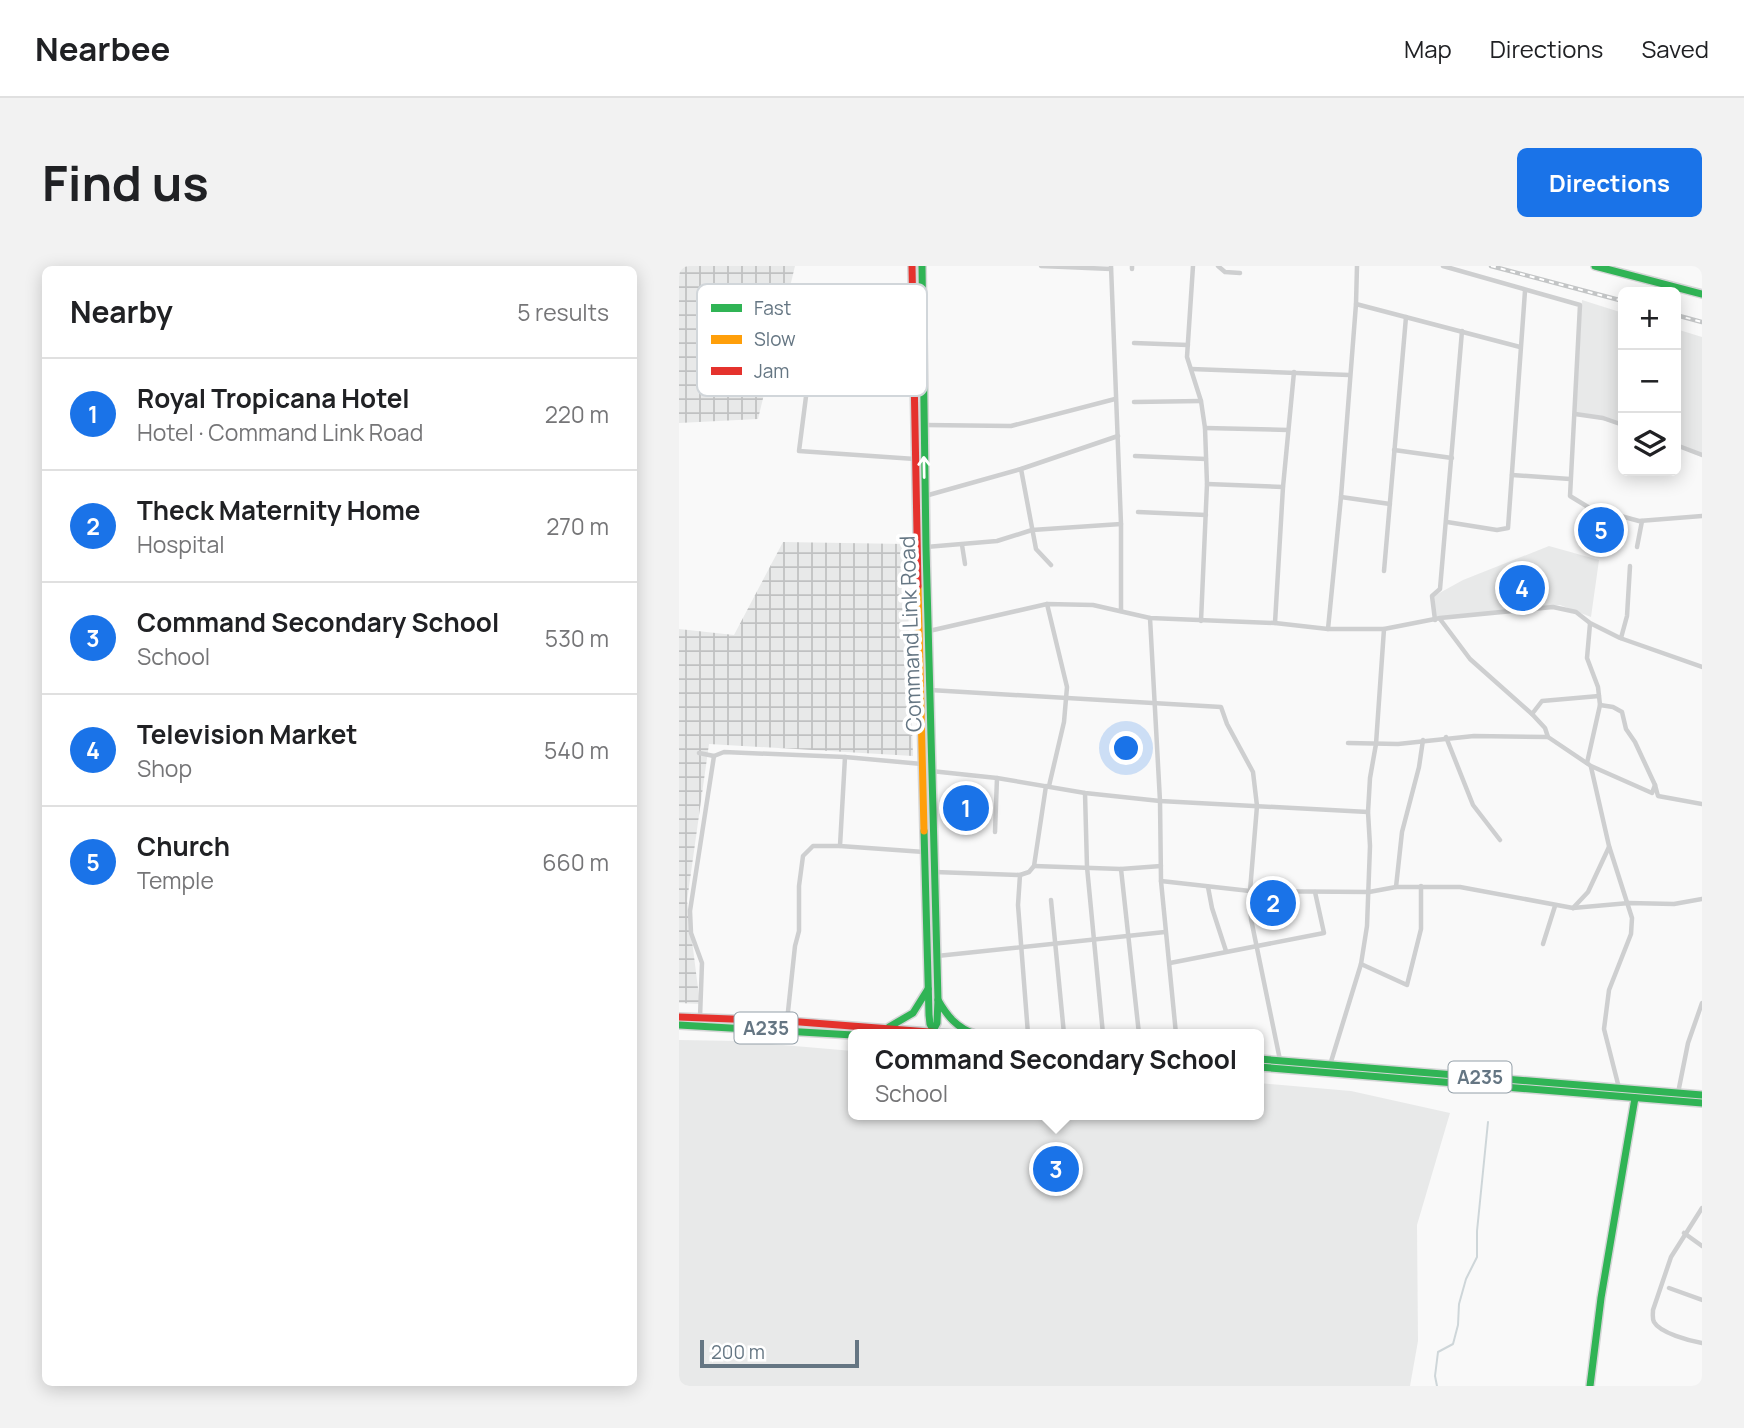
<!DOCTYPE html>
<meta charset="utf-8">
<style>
body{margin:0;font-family:Manrope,sans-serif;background:#f2f2f2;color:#202124}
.controls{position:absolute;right:21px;top:21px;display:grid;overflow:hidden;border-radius:10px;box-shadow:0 4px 18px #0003}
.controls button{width:63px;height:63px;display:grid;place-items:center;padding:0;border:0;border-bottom:2px solid #e0e0e0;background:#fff;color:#202124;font:35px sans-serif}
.scale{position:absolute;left:21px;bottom:18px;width:159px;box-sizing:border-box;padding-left:7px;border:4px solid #657683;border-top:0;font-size:19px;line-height:24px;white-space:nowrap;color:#657683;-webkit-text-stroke:5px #fff;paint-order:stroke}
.you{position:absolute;left:448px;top:483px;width:24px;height:24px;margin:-18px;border:5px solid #fff;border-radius:50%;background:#1a73e8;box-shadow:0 0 0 10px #1a73e833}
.badge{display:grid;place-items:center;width:46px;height:46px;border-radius:50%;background:#1a73e8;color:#fff;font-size:23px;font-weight:700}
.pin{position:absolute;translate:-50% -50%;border:4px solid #fff;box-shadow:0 2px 7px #0006}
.popup{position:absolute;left:169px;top:763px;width:416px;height:91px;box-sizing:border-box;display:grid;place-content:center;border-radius:10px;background:#fff;filter:drop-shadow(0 2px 5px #0005);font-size:23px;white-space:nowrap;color:#757577}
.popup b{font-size:26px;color:#202124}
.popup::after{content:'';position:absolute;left:50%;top:100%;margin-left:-14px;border:14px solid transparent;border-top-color:#fff}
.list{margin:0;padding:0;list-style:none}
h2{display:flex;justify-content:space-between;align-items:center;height:91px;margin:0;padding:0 28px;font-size:30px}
h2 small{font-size:23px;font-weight:400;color:#757577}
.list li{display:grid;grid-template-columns:46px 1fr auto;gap:21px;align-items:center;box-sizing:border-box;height:112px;padding:0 28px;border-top:2px solid #e0e0e0}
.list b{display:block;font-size:26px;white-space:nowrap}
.list p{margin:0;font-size:23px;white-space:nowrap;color:#757577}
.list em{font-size:23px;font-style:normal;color:#757577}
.icon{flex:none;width:38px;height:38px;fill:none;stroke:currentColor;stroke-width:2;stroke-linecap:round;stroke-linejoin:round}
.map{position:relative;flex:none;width:1023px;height:1120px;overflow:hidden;border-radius:10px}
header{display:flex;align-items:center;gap:42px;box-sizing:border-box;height:98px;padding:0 35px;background:#fff;border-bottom:2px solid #e0e0e0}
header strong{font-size:33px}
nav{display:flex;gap:38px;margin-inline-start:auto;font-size:24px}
.intro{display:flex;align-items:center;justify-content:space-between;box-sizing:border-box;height:168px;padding:0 42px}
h1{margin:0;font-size:49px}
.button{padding:18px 32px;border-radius:10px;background:#1a73e8;color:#fff;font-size:24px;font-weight:700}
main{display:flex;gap:42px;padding:0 42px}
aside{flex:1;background:#fff;border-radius:10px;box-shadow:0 4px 18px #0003}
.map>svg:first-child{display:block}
.built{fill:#e8e9e9}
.industrial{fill:url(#industrial-grid)}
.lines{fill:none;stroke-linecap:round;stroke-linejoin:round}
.stream{stroke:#ced6d9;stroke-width:2}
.fast-casing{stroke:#d5d6d7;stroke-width:10}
.slow-casing{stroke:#d5d6d7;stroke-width:10}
.jam-casing{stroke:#d5d6d7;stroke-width:10}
.street{stroke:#cecfd0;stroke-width:4.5}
.fast{stroke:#30b455;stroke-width:7}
.slow{stroke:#ff9f0a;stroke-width:7}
.jam{stroke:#e5322d;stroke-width:7}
.rail-casing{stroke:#c3c5c6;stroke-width:4.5}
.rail{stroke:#fff;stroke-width:2;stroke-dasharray:5;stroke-linecap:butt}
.oneway{stroke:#fff}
.labels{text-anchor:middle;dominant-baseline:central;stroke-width:7;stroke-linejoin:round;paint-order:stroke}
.shield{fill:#fff;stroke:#939fa8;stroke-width:2}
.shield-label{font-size:19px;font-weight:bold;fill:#657683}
.street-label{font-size:21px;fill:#657683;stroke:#fff}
.key{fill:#fff;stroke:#d1d6da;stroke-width:2}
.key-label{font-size:19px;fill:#657683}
</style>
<header>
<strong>Nearbee</strong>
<nav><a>Map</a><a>Directions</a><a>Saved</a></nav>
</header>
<div class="intro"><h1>Find us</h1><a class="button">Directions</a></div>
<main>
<aside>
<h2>Nearby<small>5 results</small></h2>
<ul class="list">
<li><span class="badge">1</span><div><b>Royal Tropicana Hotel</b><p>Hotel · Command Link Road</p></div><em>220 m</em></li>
<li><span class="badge">2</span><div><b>Theck Maternity Home</b><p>Hospital</p></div><em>270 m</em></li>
<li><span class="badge">3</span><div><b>Command Secondary School</b><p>School</p></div><em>530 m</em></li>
<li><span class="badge">4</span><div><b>Television Market</b><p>Shop</p></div><em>540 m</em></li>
<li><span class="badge">5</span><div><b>Church</b><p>Temple</p></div><em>660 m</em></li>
</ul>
</aside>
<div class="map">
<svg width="1023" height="1120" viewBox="0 0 1023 1120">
<defs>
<pattern id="industrial-grid" width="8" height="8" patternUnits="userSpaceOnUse" patternTransform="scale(1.75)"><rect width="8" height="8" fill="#e8e9e9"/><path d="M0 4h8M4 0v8" fill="none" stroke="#c0c1c2"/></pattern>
</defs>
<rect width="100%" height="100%" fill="#f9f9f9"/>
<g class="built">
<polygon points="903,34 944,47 944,159 897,148"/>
<polygon points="997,63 1023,71 1023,191 997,180"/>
<polygon points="870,280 920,294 912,351 881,339 756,351 755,330 784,314"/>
<polygon points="0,774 58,775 174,785 174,849 580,849 580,817 672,825 771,847 738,959 739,1075 731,1120 0,1120"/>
</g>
<g class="industrial">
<polygon points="0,0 116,0 79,153 0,157"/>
<polygon points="104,276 227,278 234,490 30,478 8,635 21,738 0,737 0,363 55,369"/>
</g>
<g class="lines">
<polyline class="stream" points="758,1120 756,1110 759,1086 774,1078 779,1059 780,1038 787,1013 798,991 798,965 809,856"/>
<defs>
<g id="fast">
<polyline points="243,0 247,281 259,734 258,757 252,768"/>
<polyline points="916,0 1023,28"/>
<polyline points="245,565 250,749 251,758 256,768"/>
<path d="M 259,734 C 268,750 278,762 296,768"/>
<polyline points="0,759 174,769"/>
<polyline points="210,761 234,747 249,723"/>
<polyline points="580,793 1023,829"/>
<polyline points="580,801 1023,837"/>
<polyline points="911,1120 922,1032 956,832"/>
</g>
<polyline id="slow" points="239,320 245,565"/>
<g id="jam">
<polyline points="233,0 239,320"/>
<polyline points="0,751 108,755 276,768"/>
</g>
</defs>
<use href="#fast" class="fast-casing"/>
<use href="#slow" class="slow-casing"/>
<use href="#jam" class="jam-casing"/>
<g class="street">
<polyline points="362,0 432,3"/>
<polyline points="432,0 442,258 442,345"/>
<polyline points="514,0 508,91 522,135 526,162 528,218 522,355"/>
<polyline points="539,0 546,6 561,7"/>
<polyline points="764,0 901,39 891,230 909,241 960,255 1023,250"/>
<polyline points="453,3 453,0"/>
<polyline points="677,38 841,81"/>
<polyline points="455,77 509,79"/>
<polyline points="70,103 129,115 120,185 236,193"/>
<polyline points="512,103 670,109"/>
<polyline points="455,136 522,135"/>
<polyline points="896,148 924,152 944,159"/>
<polyline points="246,159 332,160 436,133"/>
<polyline points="526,162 609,164"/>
<polyline points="997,179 1023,189"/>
<polyline points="715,184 773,192"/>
<polyline points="456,190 527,193"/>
<polyline points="342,203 357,283 372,299"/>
<polyline points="833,209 891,213"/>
<polyline points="528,218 604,221"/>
<polyline points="246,230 342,203 439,170"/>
<polyline points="662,231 711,238"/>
<polyline points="459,246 527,249"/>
<polyline points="768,256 818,264 829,262 846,25"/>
<polyline points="283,279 286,298"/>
<polyline points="247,281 318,275 353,264 442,258"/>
<polyline points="958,281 963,255"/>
<polyline points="705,305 727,51"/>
<polyline points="368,338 388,421 385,456 370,520"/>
<polyline points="471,352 481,535 482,615 497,768"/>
<polyline points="761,353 791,393 853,448 866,462 869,471 912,500 973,527 976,519 979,530 1023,538"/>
<polyline points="756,354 753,330 761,323 783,65"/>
<polyline points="596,357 604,221 615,106"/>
<polyline points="649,363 662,231 677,38 678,0"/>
<polyline points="250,365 368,338 414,339 471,352 596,357 649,363 705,363 761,352 874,341 897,346 911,357 941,372 1023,401"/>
<polyline points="942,372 948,350 951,300"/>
<polyline points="251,424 542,441 548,458 574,506 578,540 571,625 572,653 601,794"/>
<polyline points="921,439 934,441 943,446 947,463 956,476 976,519"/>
<polyline points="853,448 863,435 920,430"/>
<polyline points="767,471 794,539 821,574"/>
<polyline points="669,477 719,478 795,470 869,471"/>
<polyline points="20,487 35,490 45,486 166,491 243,498"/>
<polyline points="166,491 161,580 245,586"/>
<polyline points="908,497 921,439 919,421 908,392 911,358"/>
<polyline points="912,501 930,580 953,652 952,668 930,724 925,763 940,822"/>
<polyline points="252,505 318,512 406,527 481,535 689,546"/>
<polyline points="406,527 408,601 424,768"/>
<polyline points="316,566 318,512"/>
<polyline points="355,600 442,603 482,600"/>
<polyline points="442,603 460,768"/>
<polyline points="256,606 341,609 350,606 355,600 367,520"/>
<polyline points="341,609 339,639 349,768"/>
<polyline points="482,615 571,625 690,626 717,621 781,621 894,642 950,637 995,638 1023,633"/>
<polyline points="529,621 533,642 547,685"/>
<polyline points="717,621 723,566 740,501 744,474"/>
<polyline points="372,634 385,768"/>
<polyline points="894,642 909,626 930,581"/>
<polyline points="864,678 876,640"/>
<polyline points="258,690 486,666"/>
<polyline points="491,697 645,667 636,626"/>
<polyline points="682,698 728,719 742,663 742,620"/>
<polyline points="21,751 23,697 12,667 11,645 35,490"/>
<polyline points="108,755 116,680 120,665 120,620 124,590 134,580 161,580"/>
<polyline points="651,799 682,698 688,660 691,580 689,546 691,512 697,478 705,363"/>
<polyline points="999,827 1009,777 1023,737"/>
<path d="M 1023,942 L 992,991 L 974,1044 C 974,1048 973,1052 975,1056 C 981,1067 1011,1075 1023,1077"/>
<polyline points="1005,967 1023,980"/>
<polyline points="990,1022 1023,1034"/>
</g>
<use href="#fast" class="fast"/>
<use href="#slow" class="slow"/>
<use href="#jam" class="jam"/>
<defs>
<g id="rail">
<polyline points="812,0 944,35"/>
<polyline points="997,49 1023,56"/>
</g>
</defs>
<use href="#rail" class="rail-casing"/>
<use href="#rail" class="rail"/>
</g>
<defs><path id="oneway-shaft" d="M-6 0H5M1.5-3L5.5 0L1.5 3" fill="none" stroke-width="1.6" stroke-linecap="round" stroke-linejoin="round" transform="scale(1.75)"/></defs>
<use class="oneway" href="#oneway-shaft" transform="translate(245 201) rotate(-91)"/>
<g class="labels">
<g class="shield">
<rect x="55.5" y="746.5" width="63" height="31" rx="5"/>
<rect x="769.5" y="795.5" width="63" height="31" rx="5"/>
</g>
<g class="shield-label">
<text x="87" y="762">A235</text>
<text x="801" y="811">A235</text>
</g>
<g class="street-label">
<text transform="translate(231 368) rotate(-92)">Command Link Road</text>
</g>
</g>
<rect x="18" y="18" width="230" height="112" rx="10" class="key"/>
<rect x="32" y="38" width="31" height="8" fill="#30b455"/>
<rect x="32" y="69" width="31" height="9" fill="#ff9f0a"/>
<rect x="32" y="101" width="31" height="8" fill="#e5322d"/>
<g class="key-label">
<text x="75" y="49">Fast</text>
<text x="75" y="80">Slow</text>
<text x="75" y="112">Jam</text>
</g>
</svg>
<div class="controls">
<button>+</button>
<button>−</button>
<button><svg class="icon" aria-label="layers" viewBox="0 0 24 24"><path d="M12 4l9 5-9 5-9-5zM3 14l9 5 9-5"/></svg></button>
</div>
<div class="scale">200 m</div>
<div class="you"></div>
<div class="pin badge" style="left:287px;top:542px">1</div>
<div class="pin badge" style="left:594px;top:637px">2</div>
<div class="pin badge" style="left:377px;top:903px">3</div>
<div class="popup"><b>Command Secondary School</b>School</div>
<div class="pin badge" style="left:843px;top:322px">4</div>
<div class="pin badge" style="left:922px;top:264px">5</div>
</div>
</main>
